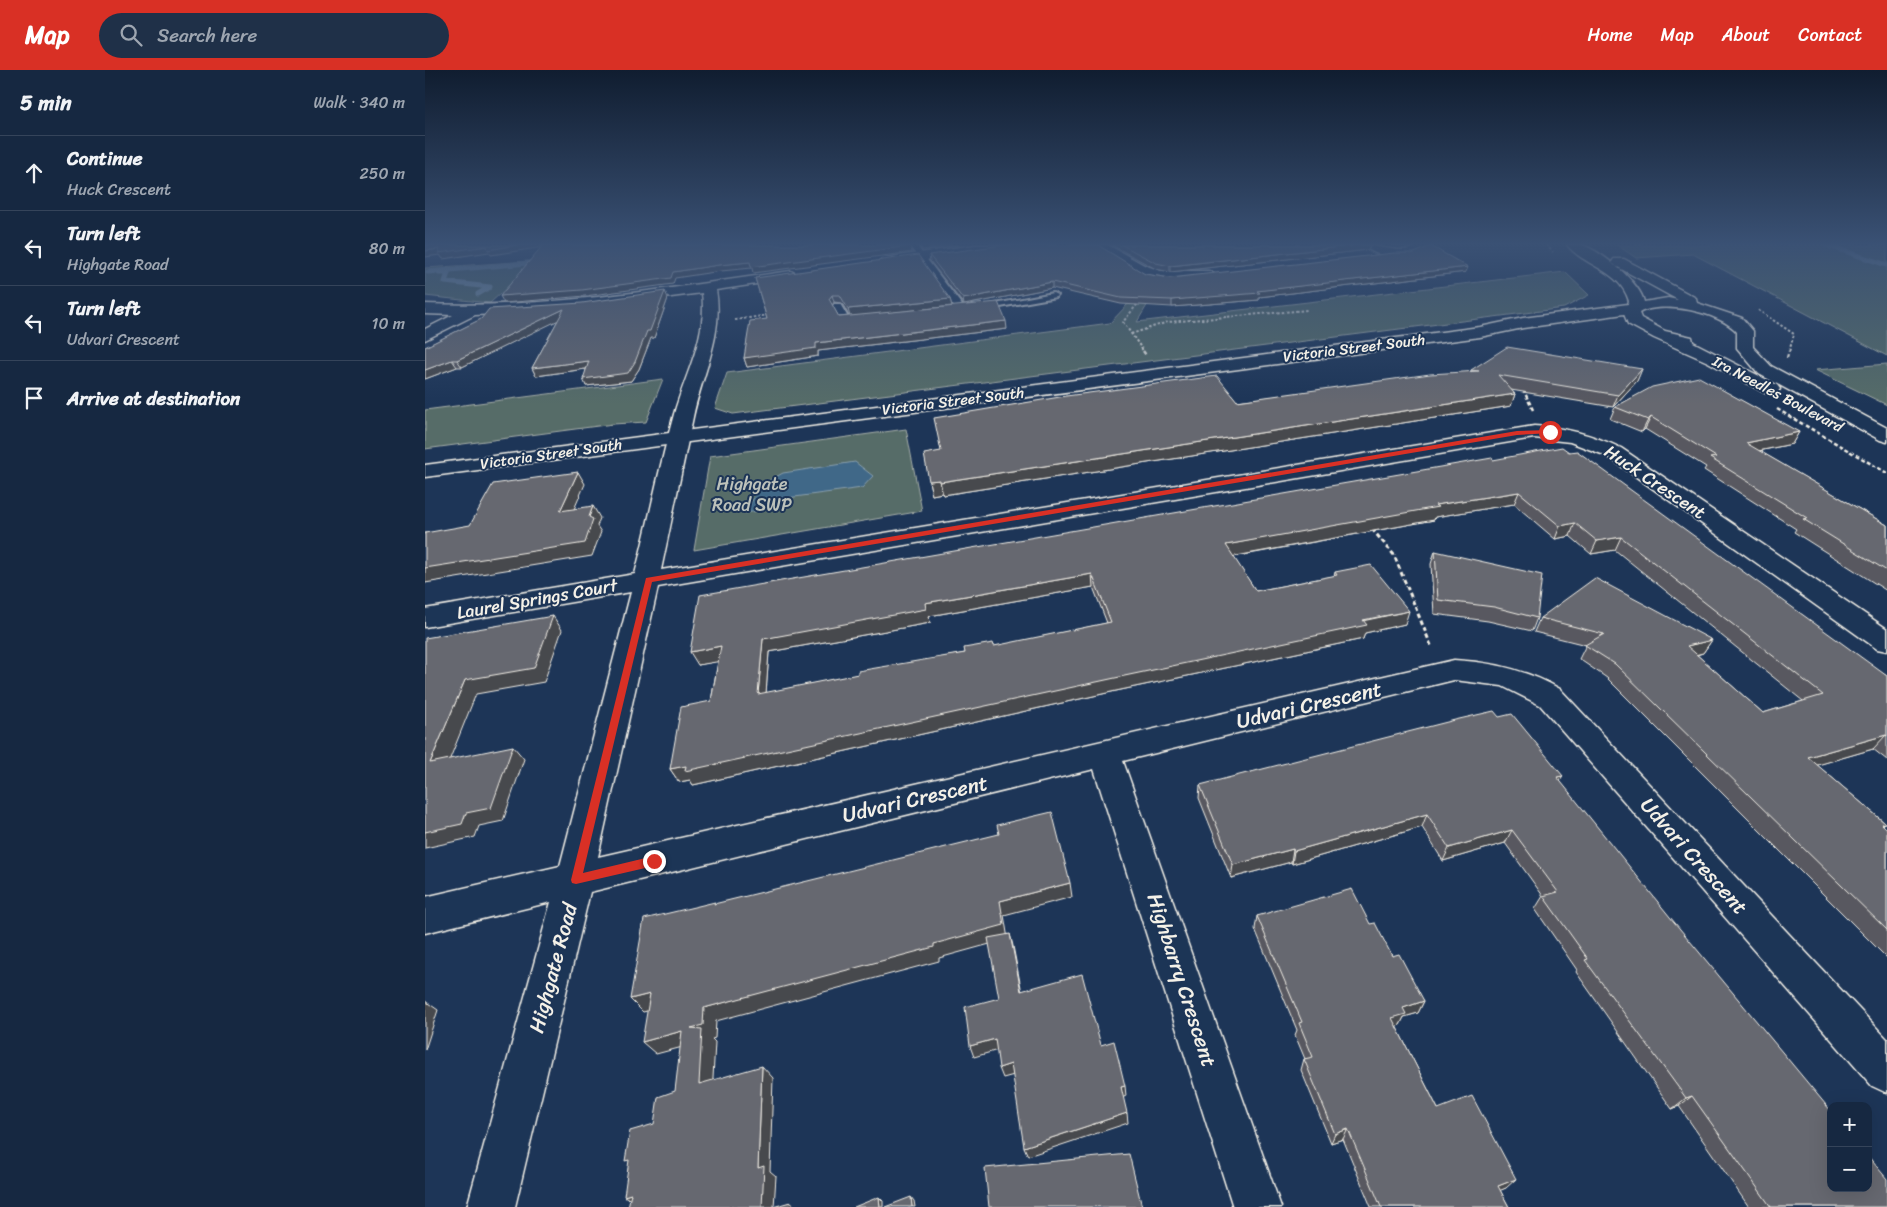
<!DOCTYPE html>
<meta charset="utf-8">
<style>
body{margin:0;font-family:Sriracha,sans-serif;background:#1f3048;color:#f1f3f6}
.controls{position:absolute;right:15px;bottom:15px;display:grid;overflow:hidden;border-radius:10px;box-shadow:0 5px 20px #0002}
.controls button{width:45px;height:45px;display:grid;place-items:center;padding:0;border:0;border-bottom:1px solid #35445a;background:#162841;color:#f1f3f6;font:25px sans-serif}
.stop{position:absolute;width:15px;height:15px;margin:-11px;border:4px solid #d93025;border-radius:50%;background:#fff}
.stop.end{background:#d93025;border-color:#fff;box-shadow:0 1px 5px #0008}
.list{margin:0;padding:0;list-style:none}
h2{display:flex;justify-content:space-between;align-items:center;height:65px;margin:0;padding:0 20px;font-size:21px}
h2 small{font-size:16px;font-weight:400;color:#9ea6b1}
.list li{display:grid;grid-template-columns:32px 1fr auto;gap:15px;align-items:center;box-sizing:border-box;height:75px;padding:0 20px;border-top:1px solid #35445a}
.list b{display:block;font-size:19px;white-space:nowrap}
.list p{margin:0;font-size:16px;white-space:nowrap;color:#9ea6b1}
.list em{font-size:16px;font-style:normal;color:#9ea6b1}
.icon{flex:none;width:28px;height:28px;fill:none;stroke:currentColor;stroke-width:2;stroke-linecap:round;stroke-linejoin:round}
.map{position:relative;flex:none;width:1462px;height:1137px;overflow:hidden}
header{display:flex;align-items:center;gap:30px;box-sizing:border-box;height:70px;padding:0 25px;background:#d93025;color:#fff}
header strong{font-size:24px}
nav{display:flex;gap:28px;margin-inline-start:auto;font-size:18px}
.search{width:350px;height:45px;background:#1f3048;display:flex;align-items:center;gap:12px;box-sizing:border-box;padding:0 18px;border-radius:28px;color:#9ea6b1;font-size:19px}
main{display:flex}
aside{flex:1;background:#162841}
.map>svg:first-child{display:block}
.green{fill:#576c68;stroke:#a6aea8}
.water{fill:#406888;stroke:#889fae}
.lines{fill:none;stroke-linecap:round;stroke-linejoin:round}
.stream{stroke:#889fae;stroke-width:5}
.lane-casing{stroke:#f4f1e8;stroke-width:4}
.street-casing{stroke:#f4f1e8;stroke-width:3}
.secondary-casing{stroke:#f4f1e8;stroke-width:3}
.path-far2{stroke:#f4f1e8;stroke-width:2;stroke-dasharray:2.5 2;stroke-linecap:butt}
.path-far1{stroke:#f4f1e8;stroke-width:2.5;stroke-dasharray:4 2.5;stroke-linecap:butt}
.path{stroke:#f4f1e8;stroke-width:3;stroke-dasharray:4.5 3;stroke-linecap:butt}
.lane{fill:#1d3557;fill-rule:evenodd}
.street{fill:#1d3557;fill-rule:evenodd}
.secondary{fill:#1d3557;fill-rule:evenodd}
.wall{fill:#585960;stroke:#f4f1e8;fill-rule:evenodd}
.shaded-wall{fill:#47484e;stroke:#f4f1e8}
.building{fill:#666770;stroke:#f4f1e8;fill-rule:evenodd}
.route{fill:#d93025}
.labels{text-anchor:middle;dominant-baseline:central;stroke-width:4;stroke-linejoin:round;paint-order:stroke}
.far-street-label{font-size:15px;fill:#f4f1e8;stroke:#1d3557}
.street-label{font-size:18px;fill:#f4f1e8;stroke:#1d3557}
.park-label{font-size:18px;fill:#bdc2bb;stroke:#1d3557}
.near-street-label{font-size:21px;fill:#f4f1e8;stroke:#1d3557}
</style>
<header>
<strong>Map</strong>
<div class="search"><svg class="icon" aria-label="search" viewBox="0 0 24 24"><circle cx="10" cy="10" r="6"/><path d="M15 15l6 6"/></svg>Search here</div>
<nav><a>Home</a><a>Map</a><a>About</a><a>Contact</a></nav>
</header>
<main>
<aside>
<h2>5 min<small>Walk · 340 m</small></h2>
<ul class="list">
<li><svg class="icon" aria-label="ahead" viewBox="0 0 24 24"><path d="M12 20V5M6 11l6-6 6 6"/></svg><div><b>Continue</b><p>Huck Crescent</p></div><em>250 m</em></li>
<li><svg class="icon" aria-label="left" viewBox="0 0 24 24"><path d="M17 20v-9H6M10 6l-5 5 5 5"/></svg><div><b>Turn left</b><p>Highgate Road</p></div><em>80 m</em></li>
<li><svg class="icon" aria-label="left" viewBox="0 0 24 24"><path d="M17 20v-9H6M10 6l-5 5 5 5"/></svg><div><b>Turn left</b><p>Udvari Crescent</p></div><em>10 m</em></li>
<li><svg class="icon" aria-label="arrive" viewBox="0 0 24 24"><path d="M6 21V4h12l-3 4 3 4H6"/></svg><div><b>Arrive at destination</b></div></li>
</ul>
</aside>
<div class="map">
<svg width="1462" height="1137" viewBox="0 0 1462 1137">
<rect width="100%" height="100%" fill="#1d3557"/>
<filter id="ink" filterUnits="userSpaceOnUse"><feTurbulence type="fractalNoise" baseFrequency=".02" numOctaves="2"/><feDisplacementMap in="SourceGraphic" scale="10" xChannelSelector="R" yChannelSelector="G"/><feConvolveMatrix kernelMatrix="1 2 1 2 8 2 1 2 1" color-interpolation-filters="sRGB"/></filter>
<g filter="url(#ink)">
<g class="green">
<polygon points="189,175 98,203 65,233 0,226 0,198 105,191"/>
<polygon points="1192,175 1462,175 1462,286 1268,184 1211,188"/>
<polygon points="1140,202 1164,225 1139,238 308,344 290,338 302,303 685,253 723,213 735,214 712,252"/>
<polygon points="1462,294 1462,335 1390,300"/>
<polygon points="238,309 221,352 188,354 0,379 0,340"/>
<polygon points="481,359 497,441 269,480 285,386"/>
</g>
<polygon class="water" points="430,392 448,406 437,418 362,428 333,441 320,443 336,415 358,403"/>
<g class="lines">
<g class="stream">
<polyline points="1401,175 1462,195"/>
<polyline points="3,202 114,192"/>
<polyline points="14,203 23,203 20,212 65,217 53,224"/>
</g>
<defs>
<g id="lane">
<polygon points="484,175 491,175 539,238 539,242 533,242"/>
<polygon points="628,223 632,225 631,227 553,241 549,238"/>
<polygon points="409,234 415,234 424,249 433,248 437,251 433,254 418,254 408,236"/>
</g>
<g id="street">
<polygon points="550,175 584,175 578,179 459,196 452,192 459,188"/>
<polygon points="667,175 683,175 719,195 736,201 784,201 791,205 784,209 736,210 709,201"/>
<path d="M 939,175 C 952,175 983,186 991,175 L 1005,175 L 1005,179 C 993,194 950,189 939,175 Z"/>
<path d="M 366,201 L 373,205 L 371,208 L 291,220 C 299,265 277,304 268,347 C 257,398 247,449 236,500 L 1109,356 C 1140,357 1168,365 1196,378 L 1462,559 L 1462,581 L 1452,579 L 1182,386 L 1145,372 L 1109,368 L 233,517 L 173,787 L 1029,590 C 1067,592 1102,600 1135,619 L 1462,969 L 1462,1023 L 1447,1016 L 1115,635 L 1077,616 L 1029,610 L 698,691 L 856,1137 L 808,1137 L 669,699 L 165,822 L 90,1137 L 42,1137 L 126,832 L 0,863 L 0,827 L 135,796 L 206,522 L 0,557 L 0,539 L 210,504 C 224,451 234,397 249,344 C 260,305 283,265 277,223 L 137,241 L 50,245 L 0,270 L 0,259 L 28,245 L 0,244 L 0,234 C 124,239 244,218 366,201 Z"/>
</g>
<path id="secondary" d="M 1142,175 C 1146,175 1153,174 1157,175 C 1176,181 1215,212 1219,232 L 1243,228 L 1253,230 L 1189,195 L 1187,192 L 1189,189 L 1199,189 L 1271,228 L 1272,233 L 1317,248 L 1328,261 L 1328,277 L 1346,296 L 1462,358 L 1462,372 L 1455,370 L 1334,304 L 1312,278 L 1312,262 C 1295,242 1236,230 1214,243 L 1216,248 L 1240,261 L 1267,267 L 1268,272 L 1352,315 L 1355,319 L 1352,323 L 1340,323 L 1283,292 L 1229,268 L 1203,254 L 1199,244 L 1098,258 L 1055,267 L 0,407 L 0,395 L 1055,257 L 1098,248 L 1203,234 L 1204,231 C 1194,199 1160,197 1142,175 Z"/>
</defs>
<use href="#lane" class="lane-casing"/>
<use href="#street" class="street-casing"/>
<use href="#secondary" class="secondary-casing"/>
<g class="path-far2">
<polyline points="1121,175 1128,182"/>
<polyline points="715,231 698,252 719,282"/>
<polyline points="1333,240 1369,264 1364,282"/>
<polyline points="310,250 344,245"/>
<polyline points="706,264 743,252 882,240"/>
</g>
<g class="path-far1">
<polyline points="718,281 721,285"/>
<polyline points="1362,288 1364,281"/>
<polyline points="1098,319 1108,340"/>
<polyline points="1352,339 1462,403"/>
</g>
<polyline class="path" points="947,459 969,485 1007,578"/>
<use href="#lane" class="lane"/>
<use href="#street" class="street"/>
<use href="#secondary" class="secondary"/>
</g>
<g class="wall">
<polygon points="687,175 945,175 943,180 745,202 731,199"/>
<polygon points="966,175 989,175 987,177"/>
<polygon points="504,185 720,204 745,208 1041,202 834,227 834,230 747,237 696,234 627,218 539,235 505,191"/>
<path d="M 330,208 L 525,229 L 527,236 L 582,259 L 393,281 L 393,286 L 322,297 L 319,288 L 342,249 ZM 409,232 L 417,233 L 424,246 L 414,247 L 407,235 Z"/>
<polygon points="243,228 229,268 226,268 214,299 206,311 161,316 161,299 111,306 107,298 133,250 37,297 32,297 0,309 0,277"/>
<polygon points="1217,299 1212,311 1188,337 1086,320 1090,324 1086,336 518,425 517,423 507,425 504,411 812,331 1045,302 1046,300"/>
<polygon points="1190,337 1374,362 1367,374 1334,381 1462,455 1462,521 1369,462 1371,459 1279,400 1281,397 1220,359 1217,362 1185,349"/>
<path d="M 1068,390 L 1462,606 L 1462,690 L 1448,679 L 1392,695 L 1460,753 L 1458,755 L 1462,759 L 1462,888 L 1182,608 L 1154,589 L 1161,575 L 1109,562 L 1115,548 L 1287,570 L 1278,583 L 1272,585 L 1338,643 L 1378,631 L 1190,480 L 1166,484 L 1145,466 L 1130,469 L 1089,434 L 1010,447 L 1009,450 L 808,487 L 831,521 L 909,506 L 910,502 L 980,554 L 940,563 L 938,569 L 691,621 L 268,715 L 265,710 L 254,712 L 245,699 L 286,631 L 293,591 L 273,595 ZM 668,517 L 682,553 L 540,583 L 341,623 L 344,582 L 505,553 L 504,546 Z"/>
<polygon points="1010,481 1112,548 1107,561 1063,551 1009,544 1006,494"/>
<polygon points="1135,712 1462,1137 1324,1137 1254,1036 1247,1039 1151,902 1152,900 1110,839 1118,826 1080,773 1018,791 997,757 867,794 866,792 806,808 774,728 775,715"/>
<polygon points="832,846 945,854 999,931 993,943 979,947 975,955 971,956 1013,1039 1081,1118 1075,1120 1084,1137 946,1137 918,1069 906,1073 876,1000 879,989 880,989 870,965 872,960 830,859"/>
</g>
<g class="shaded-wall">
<polygon points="92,175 124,175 125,176 66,185 64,182 18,189 15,185 0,187 0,181 14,179"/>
<polygon points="496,175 534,175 497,180"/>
<polygon points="933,175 945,175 943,180 745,202 745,196"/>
<polygon points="485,176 487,182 328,203 327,198 296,201 250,208 248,214 160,226 79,233 75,226 248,202 294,195"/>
<polygon points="1043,197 1041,202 834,227 834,230 747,237 747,230"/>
<polygon points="627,212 627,218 539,235 538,229"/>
<polygon points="240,221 243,228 229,268 226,268 214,299 206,311 161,316 158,309 222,261"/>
<polygon points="407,225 409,232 406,237 404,229"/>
<polygon points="525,229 527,236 425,247 423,239"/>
<polygon points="139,239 142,246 37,297 32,290"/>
<polygon points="581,251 582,259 393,281 393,286 322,297 319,288 391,273"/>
<polygon points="27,290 32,297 0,309 0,300"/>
<polygon points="164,291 167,298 111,306 107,298"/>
<polygon points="1217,299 1212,311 1188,337 1193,325"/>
<polygon points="1090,324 1086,336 518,425 515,412"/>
<polygon points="1226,347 1220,359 1217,362 1223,350"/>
<polygon points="1374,362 1367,374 1314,385 1321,373"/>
<polygon points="153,402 160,414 143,453 135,441"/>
<polygon points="515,410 517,423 507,425 504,411"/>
<polygon points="1094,422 1089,434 1010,447 1009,450 800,488 801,475 1010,435"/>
<polygon points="168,436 175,448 172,456 176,462 167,486 0,513 0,498 164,447"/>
<polygon points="1150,453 1145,466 1130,469 1135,456"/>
<polygon points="1196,467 1190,480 1166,484 1172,471"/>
<polygon points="667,504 668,517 504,546 505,553 344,582 340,638 333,624 338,569 500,533"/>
<polygon points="984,541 980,554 940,563 938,569 691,621 268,715 265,710 254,712 245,699"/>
<polygon points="128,546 137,560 119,612 51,624 18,706 5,693 40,610"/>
<polygon points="1287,570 1278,583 1253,589 1262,576"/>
<polygon points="296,576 303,590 273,595 265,582"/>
<polygon points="1461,665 1448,679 1372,701 1383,687"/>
<polygon points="88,676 99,689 78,751 54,756 50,767 0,778 0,762 41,743"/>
<polygon points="1138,706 1131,719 1132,707"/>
<polygon points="1002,744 997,757 867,794 869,781"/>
<polygon points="1087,760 1080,773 1018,791 1024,778"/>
<polygon points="868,779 866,792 806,808 808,795"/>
<polygon points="645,813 647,827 579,845 583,869 514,888 514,891 291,951 290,968 287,969 290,972 287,1026 274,1014 266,958 279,938 509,874 575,831"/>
<polygon points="585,864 588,876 599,933 596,921"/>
<polygon points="225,924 238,937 218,942 205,929"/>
<polygon points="0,931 13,940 0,980"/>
<polygon points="999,931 993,943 979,947 975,955 961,960 967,948 978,938"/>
<polygon points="257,961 269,974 231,984 217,972"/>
<polygon points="570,969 573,980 549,987 545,976"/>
<polygon points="586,994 589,1005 578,1008 574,998"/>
<polygon points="337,996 348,1008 345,1101 351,1106 349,1137 337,1137 333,1098"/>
<polygon points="700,1016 701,1026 697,1028 696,1017"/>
<polygon points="1267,1026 1254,1036 1247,1039 1261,1028"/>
<polygon points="702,1043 703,1053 603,1086 599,1077"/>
<polygon points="923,1059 918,1069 906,1073 910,1064"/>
<polygon points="1091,1109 1081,1118 1064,1125 1073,1116"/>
<polygon points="206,1124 215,1135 199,1126"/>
<polygon points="454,1127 458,1131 458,1137 455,1137"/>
<polygon points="486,1127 489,1131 490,1137 487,1137"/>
<polygon points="365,1132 371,1137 364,1137"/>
</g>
<g class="building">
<polygon points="0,175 92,175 63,180 62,176 14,183 14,179 0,181"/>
<polygon points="118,175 485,175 485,176 326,197 325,192 294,195 248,202 246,208 157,220 75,226"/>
<polygon points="578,175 673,175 720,204 745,208 969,183 989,183 1006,176 1043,197 832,221 835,223 747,230 696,228 627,212 538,229 504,185"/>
<polygon points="697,175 933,175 745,196 731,193"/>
<polygon points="493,185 525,229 423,239 415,225 407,225 404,229 414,247 573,232 581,251 391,273 391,278 319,288 325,251 342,249 330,208"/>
<polygon points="240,221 225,261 222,261 210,292 203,303 158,309 164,291 107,298 139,239 32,290 27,290 0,300 0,277 56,249 64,239 157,233"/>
<polygon points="1082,277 1217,299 1193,325 1073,305 1090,324 515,412 515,410 504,411 499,384 516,381 509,348 641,326 792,306 812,331 1005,304 1054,301 1046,300"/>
<polygon points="1274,307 1374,362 1321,373 1462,455 1462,501 1378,449 1382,448 1285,388 1291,387 1226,347 1223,350 1190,337 1227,317"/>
<path d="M 1137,377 L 1144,382 L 1152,381 L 1462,606 L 1462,666 L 1461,665 L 1383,687 L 1460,753 L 1457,754 L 1462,759 L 1462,860 L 1190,594 L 1160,575 L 1179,564 L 1115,548 L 1170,508 L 1287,570 L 1262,576 L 1338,643 L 1398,625 L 1196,467 L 1172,471 L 1150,453 L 1135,456 L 1094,422 L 1010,435 L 1013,437 L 801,475 L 831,521 L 912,505 L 910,502 L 946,495 L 984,541 L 938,550 L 942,555 L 690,608 L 260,701 L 261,696 L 245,699 L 256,637 L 286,631 L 296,576 L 265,582 L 275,525 L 1067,388 L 1068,390 ZM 667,504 L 686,552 L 569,576 L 568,573 L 539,578 L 540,583 L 433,601 L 433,604 L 333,624 L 338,569 L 501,539 L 500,533 Z"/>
<polygon points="153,402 135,441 168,436 164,447 168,449 160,473 0,498 0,463 45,455 68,414"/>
<polygon points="1010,481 1117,505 1112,548 1069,537 1013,530"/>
<polygon points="128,546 109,598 40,610 5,693 88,676 66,738 41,743 37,754 0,762 0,568"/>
<polygon points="1069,641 1074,647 1087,644 1138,706 1132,707 1245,847 1406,1041 1406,1118 1443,1118 1443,1086 1462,1109 1462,1137 1346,1137 1267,1026 1261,1028 1160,890 1163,889 1118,826 1133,822 1087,760 1024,778 1002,744 869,781 868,779 808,795 775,715 1030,650"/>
<polygon points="627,742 645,813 575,831 579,855 509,874 509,877 279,938 278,955 266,958 277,959 274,1014 337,996 333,1098 339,1096 337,1137 203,1137 206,1124 199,1126 204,1090 200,1091 205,1061 229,1054 233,1027 250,1021 257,961 217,972 225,924 205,929 219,849 290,832 289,834 574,764 572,755"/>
<polygon points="927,819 945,854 950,853 967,886 974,884 999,931 978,938 981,944 967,948 1013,1039 1047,1026 1091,1109 1073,1116 1084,1137 956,1137 923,1059 910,1064 879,989 888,987 874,953 877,952 832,846"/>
<polygon points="585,864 596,921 657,904 676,975 689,971 700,1016 696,1017 702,1043 599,1077 586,994 574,998 570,969 545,976 540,937 574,928 563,868"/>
<polygon points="704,1084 717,1137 564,1137 560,1098"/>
<polygon points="454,1127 455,1137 429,1137"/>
<polygon points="486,1127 487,1137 460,1137"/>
<polygon points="365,1132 364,1137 348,1137"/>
</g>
</g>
<linearGradient id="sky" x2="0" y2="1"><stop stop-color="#101d30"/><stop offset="0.52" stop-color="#3a5174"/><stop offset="1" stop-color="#3a5174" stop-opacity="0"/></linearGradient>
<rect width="1462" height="334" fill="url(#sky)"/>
<polygon class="route" points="1125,360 1127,363 1092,365 227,512 158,803 229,786 234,791 229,796 151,814 147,813 146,810 221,508 1092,361"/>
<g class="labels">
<g class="far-street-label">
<text transform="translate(929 278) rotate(-7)">Victoria Street South</text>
<text transform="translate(1353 324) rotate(28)">Ira Needles Boulevard</text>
<text transform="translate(528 331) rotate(-7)">Victoria Street South</text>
<text transform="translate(126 384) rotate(-8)">Victoria Street South</text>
</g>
<g class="street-label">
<text transform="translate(1230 412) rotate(34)">Huck Crescent</text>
<text transform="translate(112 529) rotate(-10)">Laurel Springs Court</text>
</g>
<g class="park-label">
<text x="327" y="414">Highgate<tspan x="327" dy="21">Road SWP</tspan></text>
</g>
<g class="near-street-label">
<text transform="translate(884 635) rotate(-13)">Udvari Crescent</text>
<text transform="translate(490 729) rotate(-13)">Udvari Crescent</text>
<text transform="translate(1269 786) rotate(48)">Udvari Crescent</text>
<text transform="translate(128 898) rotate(-75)">Highgate Road</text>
<text transform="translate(757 910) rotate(72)">Highbarry Crescent</text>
</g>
</g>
</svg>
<div class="controls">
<button>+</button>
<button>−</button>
</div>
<div class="stop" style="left:1125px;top:362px"></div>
<div class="stop end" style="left:229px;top:791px"></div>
</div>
</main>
